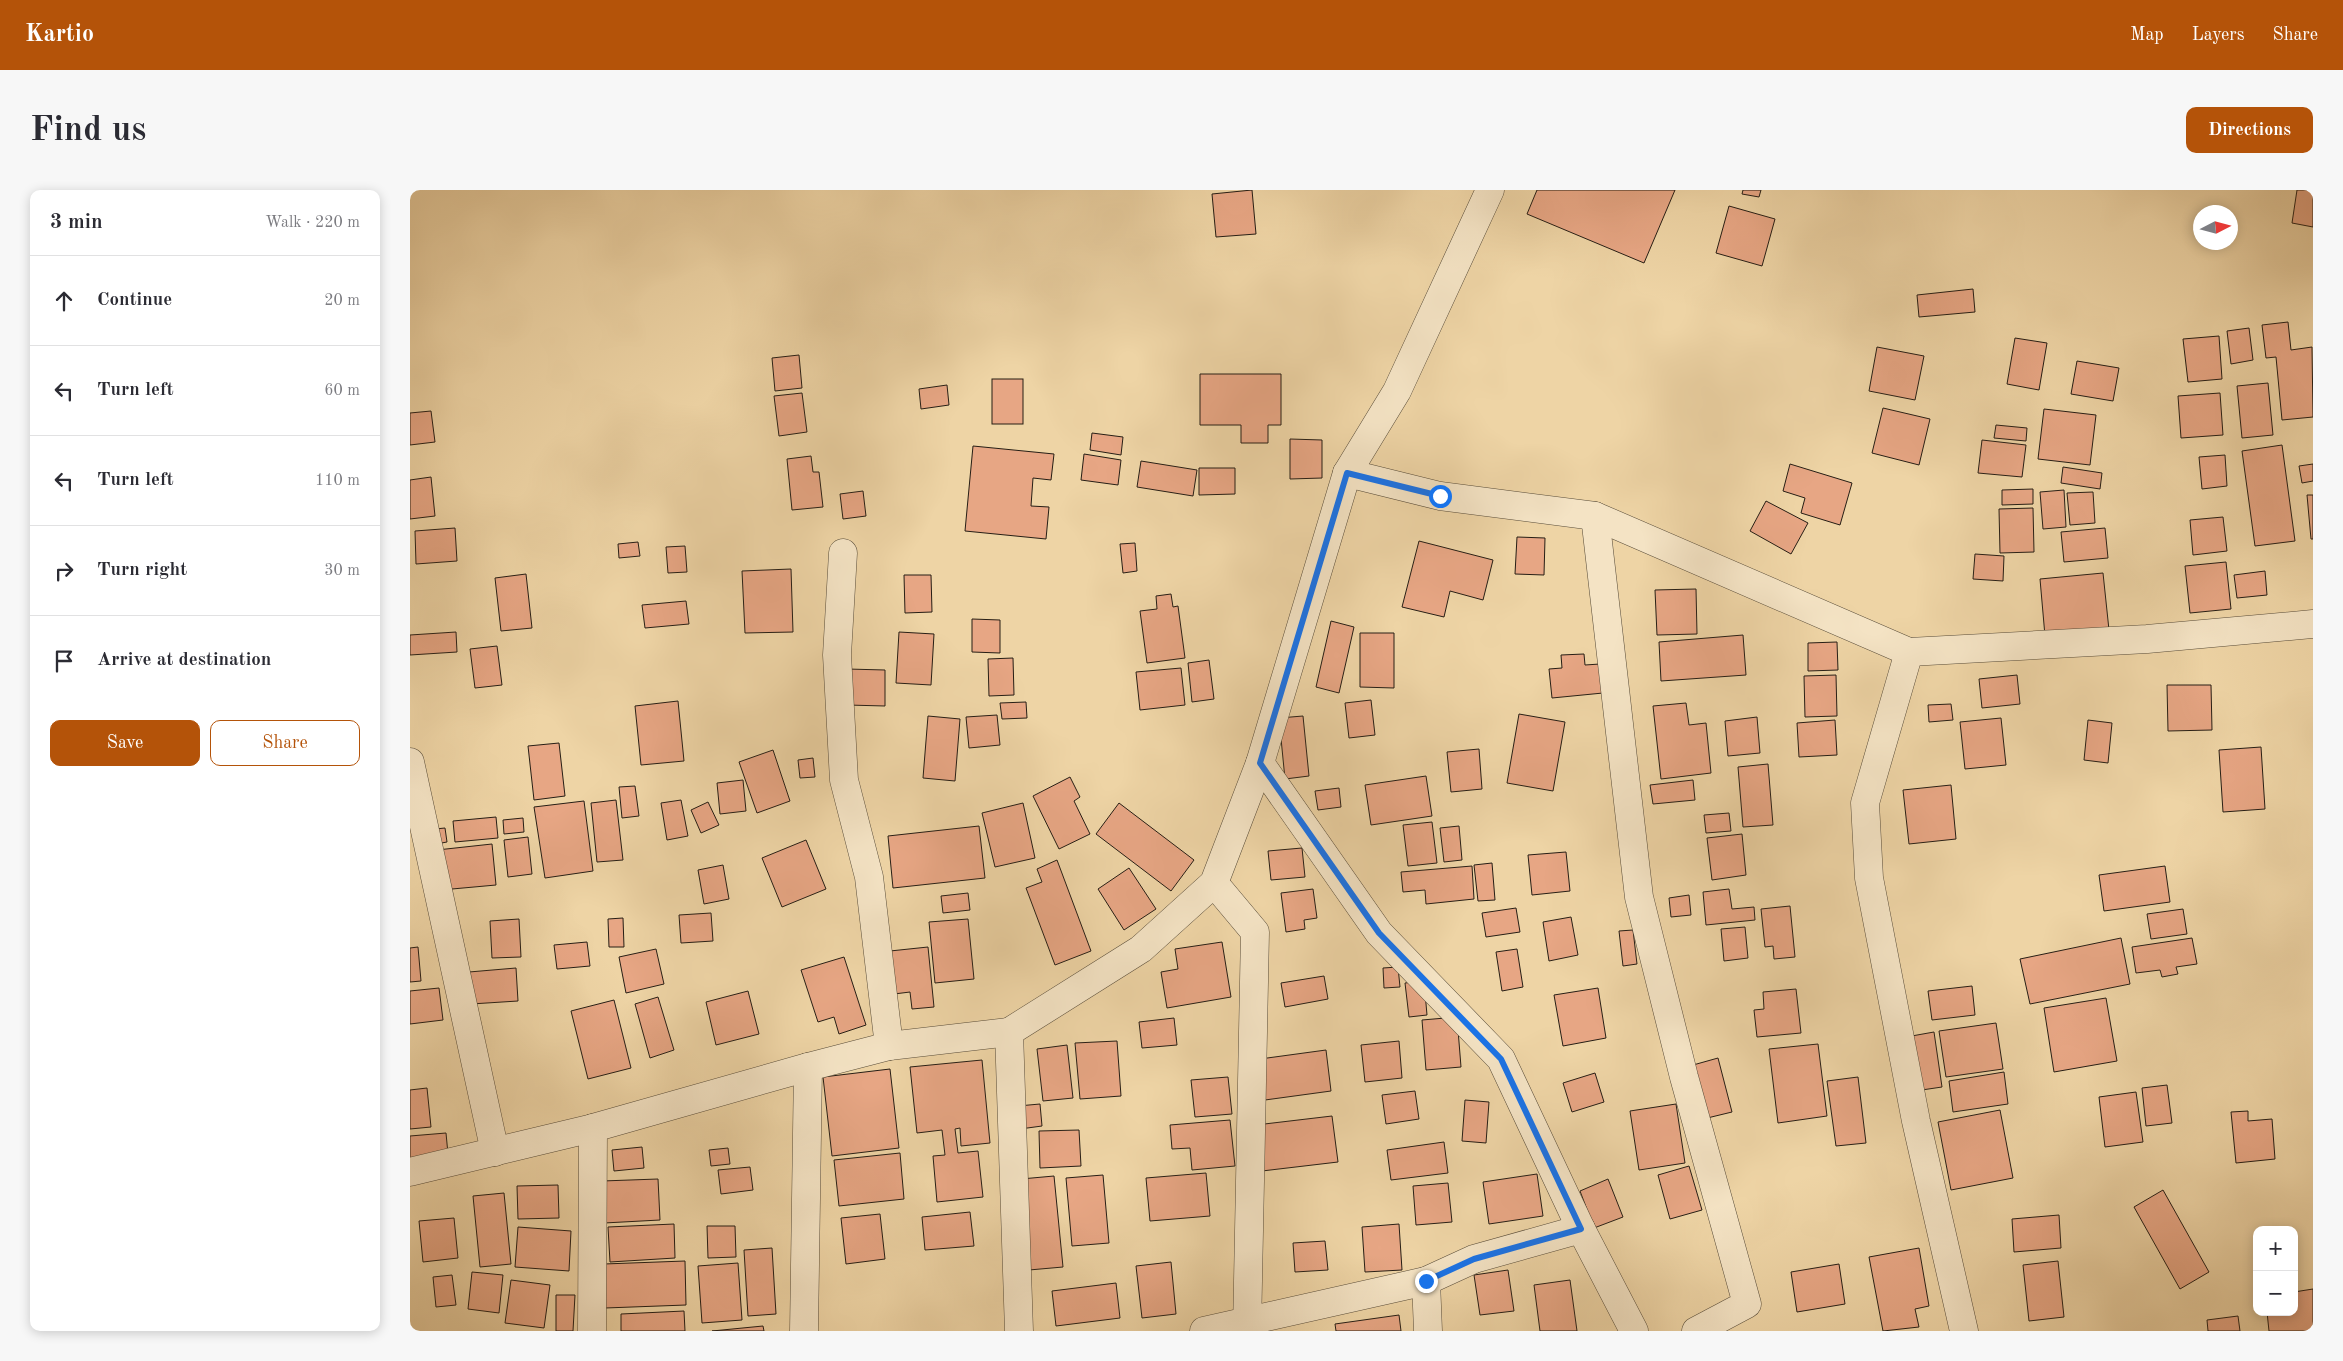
<!DOCTYPE html>
<meta charset="utf-8">
<style>
body{margin:0;font-family:"Old Standard TT",serif;background:#f7f7f7;color:#2b2b33}
.controls{position:absolute;right:15px;bottom:15px;display:grid;overflow:hidden;border-radius:10px;box-shadow:0 2px 12px #0003}
.controls button{width:45px;height:45px;display:grid;place-items:center;padding:0;border:0;border-bottom:1px solid #e1e1e2;background:#fff;color:#2b2b33;font:25px sans-serif}
.compass{position:absolute;left:1783px;top:15px;width:45px;height:45px;border-radius:50%;background:#fff;box-shadow:0 2px 12px #0003;rotate:84deg}
.stop{position:absolute;width:15px;height:15px;margin:-11px;border:4px solid #1a73e8;border-radius:50%;background:#fff}
.stop.end{background:#1a73e8;border-color:#fff;box-shadow:0 1px 5px #0008}
.list{margin:0;padding:0;list-style:none}
h2{display:flex;justify-content:space-between;align-items:center;height:65px;margin:0;padding:0 20px;font-size:21px}
h2 small{font-size:16px;font-weight:400;color:#7c7c81}
.list li{display:grid;grid-template-columns:32px 1fr auto;gap:15px;align-items:center;box-sizing:border-box;height:90px;padding:0 20px;border-top:1px solid #e1e1e2}
.list b{display:block;font-size:19px;white-space:nowrap}
.list em{font-size:16px;font-style:normal;color:#7c7c81}
.actions{display:flex;gap:10px;padding:15px 20px}
.actions a{flex:1;padding:11px 0;border:1px solid #b45309;border-radius:10px;text-align:center;font-size:18px;color:#b45309}
.actions .main{background:#b45309;color:#fff}
.icon{flex:none;width:28px;height:28px;fill:none;stroke:currentColor;stroke-width:2;stroke-linecap:round;stroke-linejoin:round}
.map{position:relative;flex:none;width:1903px;height:1141px;overflow:hidden;border-radius:10px}
header{display:flex;align-items:center;gap:30px;box-sizing:border-box;height:70px;padding:0 25px;background:#b45309;color:#fff}
header strong{font-size:24px}
nav{display:flex;gap:28px;margin-inline-start:auto;font-size:18px}
.intro{display:flex;align-items:center;justify-content:space-between;box-sizing:border-box;height:120px;padding:0 30px}
h1{margin:0;font-size:35px}
.button{padding:12px 22px;border-radius:10px;background:#b45309;color:#fff;font-size:18px;font-weight:700}
main{display:flex;gap:30px;padding:0 30px}
aside{flex:1;background:#fff;border-radius:10px;box-shadow:0 2px 12px #0003}
.map>svg:first-child{display:block}
.building{fill:#e7a684;stroke:#261e15}
.lines{fill:none;stroke-linecap:round;stroke-linejoin:round}
.minor-casing{stroke:#584c39;stroke-width:29}
.minor{stroke:#f4e3c4;stroke-width:28}
.route{stroke:#1a73e8;stroke-width:6}
</style>
<header>
<strong>Kartio</strong>
<nav><a>Map</a><a>Layers</a><a>Share</a></nav>
</header>
<div class="intro"><h1>Find us</h1><a class="button">Directions</a></div>
<main>
<aside>
<h2>3 min<small>Walk · 220 m</small></h2>
<ul class="list">
<li><svg class="icon" aria-label="ahead" viewBox="0 0 24 24"><path d="M12 20V5M6 11l6-6 6 6"/></svg><div><b>Continue</b></div><em>20 m</em></li>
<li><svg class="icon" aria-label="left" viewBox="0 0 24 24"><path d="M17 20v-9H6M10 6l-5 5 5 5"/></svg><div><b>Turn left</b></div><em>60 m</em></li>
<li><svg class="icon" aria-label="left" viewBox="0 0 24 24"><path d="M17 20v-9H6M10 6l-5 5 5 5"/></svg><div><b>Turn left</b></div><em>110 m</em></li>
<li><svg class="icon" aria-label="right" viewBox="0 0 24 24"><path d="M7 20v-9h11M14 6l5 5-5 5"/></svg><div><b>Turn right</b></div><em>30 m</em></li>
<li><svg class="icon" aria-label="arrive" viewBox="0 0 24 24"><path d="M6 21V4h12l-3 4 3 4H6"/></svg><div><b>Arrive at destination</b></div></li>
</ul>
<div class="actions"><a class="main">Save</a><a>Share</a></div>
</aside>
<div class="map">
<svg width="1903" height="1141" viewBox="0 0 1903 1141">
<rect width="100%" height="100%" fill="#eed4a5"/>
<filter id="stains"><feTurbulence type="fractalNoise" baseFrequency=".004" numOctaves="4"/><feColorMatrix values="0 0 0 0 .2 0 0 0 0 .09 0 0 0 0 .02 0 0 0 .5 -.17"/></filter>
<radialGradient id="worn" r=".72"><stop offset=".6" stop-color="#630" stop-opacity="0"/><stop offset="1" stop-color="#630" stop-opacity=".3"/></radialGradient>
<g class="building">
<polygon points="842,0 846,44 806,47 802,4"/>
<polygon points="1127,0 1265,0 1234,73 1117,24"/>
<polygon points="1333,0 1351,0 1349,7 1332,4"/>
<polygon points="1887,0 1903,0 1903,37 1882,33"/>
<polygon points="1319,16 1365,29 1352,76 1306,63"/>
<polygon points="1563,99 1565,122 1509,127 1507,105"/>
<polygon points="1878,132 1881,160 1902,157 1903,227 1872,230 1866,167 1856,168 1852,135"/>
<polygon points="1839,138 1843,170 1821,174 1817,141"/>
<polygon points="1809,146 1812,189 1778,192 1773,149"/>
<polygon points="1605,148 1637,153 1629,200 1597,194"/>
<polygon points="1467,157 1514,166 1505,210 1459,201"/>
<polygon points="389,165 392,198 365,201 362,168"/>
<polygon points="1667,171 1709,178 1703,211 1661,204"/>
<polygon points="790,184 871,184 871,235 858,235 858,253 831,253 831,235 790,235"/>
<rect x="582" y="189" width="31" height="45"/>
<polygon points="1858,193 1863,245 1832,248 1827,196"/>
<polygon points="537,195 539,215 511,219 509,199"/>
<polygon points="392,203 397,242 369,246 364,206"/>
<polygon points="1810,203 1813,245 1771,248 1768,206"/>
<polygon points="1473,218 1520,229 1509,275 1462,263"/>
<polygon points="1634,219 1686,225 1680,275 1628,269"/>
<polygon points="21,221 25,252 0,255 0,223"/>
<polygon points="1586,235 1617,238 1616,251 1584,248"/>
<polygon points="682,243 713,247 711,265 680,260"/>
<polygon points="880,249 912,250 912,288 880,289"/>
<polygon points="1572,250 1616,255 1612,287 1568,283"/>
<polygon points="1872,255 1885,351 1845,356 1832,261"/>
<polygon points="563,256 644,264 641,290 623,288 621,316 639,317 636,349 555,341"/>
<polygon points="674,264 711,270 708,295 671,290"/>
<polygon points="1815,265 1817,296 1792,299 1789,267"/>
<polygon points="401,266 403,282 409,282 413,317 382,320 377,269"/>
<polygon points="731,271 787,280 783,306 727,297"/>
<polygon points="1380,274 1442,293 1430,335 1391,323 1395,308 1373,301"/>
<polygon points="1903,274 1903,291 1892,293 1889,276"/>
<polygon points="1653,277 1692,283 1690,299 1651,293"/>
<polygon points="789,278 825,278 825,304 789,305"/>
<polygon points="21,287 25,326 0,329 0,290"/>
<polygon points="1623,299 1623,314 1592,315 1592,300"/>
<polygon points="1654,300 1656,337 1633,339 1630,302"/>
<polygon points="453,301 456,326 433,329 430,304"/>
<polygon points="1683,302 1685,333 1660,335 1657,303"/>
<polygon points="1897,305 1903,305 1903,349 1901,349"/>
<polygon points="1356,311 1398,333 1381,364 1340,341"/>
<polygon points="1623,318 1624,362 1590,363 1589,319"/>
<polygon points="1813,327 1817,361 1783,365 1780,330"/>
<polygon points="45,338 47,371 6,374 5,341"/>
<polygon points="1695,338 1698,368 1654,372 1651,342"/>
<polygon points="1107,347 1135,348 1134,385 1105,384"/>
<polygon points="1009,351 1083,370 1073,410 1040,401 1034,427 992,417"/>
<polygon points="228,352 230,366 209,368 208,354"/>
<polygon points="725,353 727,381 713,383 710,354"/>
<polygon points="275,356 277,382 258,383 256,357"/>
<polygon points="1565,364 1594,366 1593,391 1563,389"/>
<polygon points="1816,372 1821,419 1780,423 1775,376"/>
<polygon points="381,379 383,442 335,443 332,381"/>
<polygon points="1855,381 1857,405 1827,408 1824,385"/>
<polygon points="1693,383 1699,440 1635,446 1630,389"/>
<polygon points="116,384 122,438 91,441 85,388"/>
<polygon points="494,385 521,385 522,422 495,423"/>
<polygon points="1286,399 1287,444 1247,445 1245,400"/>
<polygon points="761,404 763,417 768,416 775,468 737,473 730,421 747,419 746,406"/>
<polygon points="276,411 279,434 235,438 232,415"/>
<polygon points="562,429 590,430 590,463 562,462"/>
<polygon points="921,431 944,437 929,503 906,497"/>
<polygon points="46,442 47,462 0,465 0,445"/>
<polygon points="489,442 524,444 521,495 486,493"/>
<polygon points="950,443 984,443 984,498 950,497"/>
<polygon points="1333,445 1336,485 1251,491 1249,452"/>
<polygon points="1427,452 1428,480 1398,481 1398,453"/>
<polygon points="87,456 92,495 65,498 60,459"/>
<polygon points="1174,464 1175,475 1190,474 1193,503 1142,508 1139,479 1152,478 1151,465"/>
<polygon points="603,468 604,505 579,506 578,469"/>
<polygon points="799,470 804,509 782,512 778,473"/>
<polygon points="771,478 775,515 730,520 726,482"/>
<polygon points="437,479 475,480 475,516 437,515"/>
<polygon points="1426,485 1427,526 1395,527 1394,486"/>
<polygon points="1607,485 1610,514 1572,518 1569,489"/>
<polygon points="1757,495 1801,495 1802,540 1758,541"/>
<polygon points="961,510 965,545 939,548 935,513"/>
<polygon points="268,511 274,571 231,575 225,516"/>
<polygon points="616,512 617,528 592,529 590,513"/>
<polygon points="1276,513 1279,535 1296,533 1301,583 1251,589 1243,516"/>
<polygon points="1541,514 1543,530 1519,532 1518,515"/>
<polygon points="1109,524 1155,532 1143,601 1097,593"/>
<polygon points="587,525 590,555 559,558 556,527"/>
<polygon points="518,526 550,529 545,591 513,588"/>
<polygon points="893,526 899,586 875,589 869,528"/>
<polygon points="1347,527 1350,563 1318,566 1315,531"/>
<polygon points="1591,528 1596,575 1555,579 1550,532"/>
<polygon points="1425,530 1427,565 1389,567 1387,533"/>
<polygon points="1678,530 1702,533 1698,573 1674,570"/>
<polygon points="149,553 155,606 124,610 118,556"/>
<polygon points="1851,557 1855,619 1813,622 1809,560"/>
<polygon points="1069,559 1072,599 1041,602 1037,562"/>
<polygon points="363,560 380,611 347,623 329,572"/>
<polygon points="403,568 405,587 390,588 388,570"/>
<polygon points="1358,574 1363,635 1333,637 1328,577"/>
<polygon points="1016,586 1022,626 961,635 955,595"/>
<polygon points="660,587 670,607 664,611 680,644 649,659 623,606"/>
<polygon points="333,590 336,621 310,624 307,593"/>
<polygon points="1283,590 1285,610 1243,614 1240,595"/>
<polygon points="1541,595 1546,649 1499,654 1493,600"/>
<polygon points="225,596 229,626 212,628 209,597"/>
<polygon points="929,598 931,617 908,620 905,601"/>
<polygon points="206,610 213,670 187,672 181,613"/>
<polygon points="271,610 278,646 257,650 251,613"/>
<polygon points="174,611 183,681 135,688 124,617"/>
<polygon points="298,612 309,635 291,643 281,620"/>
<polygon points="613,613 625,668 585,677 572,623"/>
<polygon points="709,613 784,670 761,701 686,644"/>
<polygon points="1319,623 1321,641 1296,643 1294,625"/>
<polygon points="86,627 88,648 45,652 43,631"/>
<polygon points="113,628 114,642 94,644 93,630"/>
<polygon points="1022,632 1027,673 998,676 993,635"/>
<polygon points="569,636 575,688 483,698 478,646"/>
<polygon points="1049,636 1052,670 1034,672 1030,638"/>
<polygon points="35,638 37,652 26,654 25,639"/>
<polygon points="1332,644 1336,685 1302,690 1297,648"/>
<polygon points="118,647 122,684 98,687 94,650"/>
<polygon points="396,650 416,699 372,717 352,668"/>
<polygon points="82,654 86,695 31,700 27,660"/>
<polygon points="892,658 895,687 861,690 858,661"/>
<polygon points="1156,662 1160,701 1122,705 1118,665"/>
<polygon points="647,670 681,761 645,775 616,698 632,692 627,679"/>
<polygon points="1082,673 1085,710 1068,711 1064,675"/>
<polygon points="313,675 319,709 294,714 288,680"/>
<polygon points="1062,676 1064,709 1016,714 1015,700 993,702 991,682"/>
<polygon points="1755,676 1760,712 1694,721 1689,685"/>
<polygon points="719,678 746,719 714,740 688,699"/>
<polygon points="903,699 907,728 894,730 895,739 876,742 871,703"/>
<polygon points="1319,699 1322,719 1344,717 1345,730 1296,735 1293,702"/>
<polygon points="558,703 560,720 533,723 531,706"/>
<polygon points="1279,705 1281,725 1261,727 1259,708"/>
<polygon points="1380,716 1385,767 1364,769 1363,756 1355,757 1351,719"/>
<polygon points="1106,718 1110,742 1076,747 1072,723"/>
<polygon points="1773,719 1777,744 1741,749 1737,724"/>
<polygon points="301,723 303,751 271,753 269,725"/>
<polygon points="1161,727 1168,765 1139,771 1133,732"/>
<polygon points="213,728 214,757 199,757 198,729"/>
<polygon points="109,729 111,767 82,768 80,731"/>
<polygon points="558,729 564,789 525,793 519,732"/>
<polygon points="1335,737 1338,768 1314,771 1311,739"/>
<polygon points="1223,740 1227,774 1213,776 1209,741"/>
<polygon points="1711,748 1720,794 1620,814 1610,769"/>
<polygon points="1782,748 1787,774 1766,777 1768,784 1752,787 1750,780 1726,783 1722,757"/>
<polygon points="177,752 180,776 147,779 144,755"/>
<polygon points="812,752 821,807 757,818 751,782 768,779 765,759"/>
<polygon points="8,757 11,791 0,792 0,758"/>
<polygon points="518,757 524,817 502,819 500,802 484,804 480,761"/>
<polygon points="246,759 254,794 216,803 209,767"/>
<polygon points="1107,759 1113,797 1092,801 1086,762"/>
<polygon points="434,767 456,835 429,844 424,827 408,832 391,780"/>
<polygon points="988,777 990,797 974,798 973,778"/>
<polygon points="106,778 108,811 61,814 59,782"/>
<polygon points="914,786 918,809 875,817 871,793"/>
<polygon points="1014,791 1017,825 999,827 995,793"/>
<polygon points="1562,796 1565,825 1522,830 1518,801"/>
<polygon points="29,798 33,830 0,834 0,801"/>
<polygon points="1188,798 1196,848 1153,856 1144,805"/>
<polygon points="1386,799 1391,843 1347,847 1344,820 1354,819 1353,802"/>
<polygon points="338,801 349,844 306,855 296,812"/>
<polygon points="248,807 264,860 240,868 225,814"/>
<polygon points="1696,808 1707,871 1644,882 1634,818"/>
<polygon points="204,810 221,878 178,889 161,821"/>
<polygon points="1047,827 1051,877 1016,880 1012,830"/>
<polygon points="764,828 767,855 732,858 729,832"/>
<polygon points="1586,833 1593,879 1536,887 1529,841"/>
<polygon points="1524,842 1532,897 1505,901 1496,847"/>
<polygon points="707,851 711,906 670,909 665,853"/>
<polygon points="989,851 992,888 955,892 951,855"/>
<polygon points="1408,854 1417,926 1368,933 1359,859"/>
<polygon points="657,855 663,908 633,911 627,859"/>
<polygon points="916,860 921,901 855,910 850,869"/>
<polygon points="1308,868 1322,922 1289,930 1276,877"/>
<polygon points="572,870 580,953 551,956 550,938 545,939 548,963 568,961 573,1007 527,1012 523,966 535,965 532,940 507,943 500,877"/>
<polygon points="480,879 489,958 422,966 413,887"/>
<polygon points="1594,882 1598,914 1543,922 1539,891"/>
<polygon points="1185,883 1194,912 1162,922 1153,893"/>
<polygon points="818,887 822,924 785,927 781,890"/>
<polygon points="1448,887 1456,953 1426,956 1417,891"/>
<polygon points="1757,895 1762,933 1736,936 1732,898"/>
<polygon points="17,898 21,937 0,939 0,900"/>
<polygon points="1005,901 1009,929 976,934 972,905"/>
<polygon points="1726,902 1733,952 1695,957 1689,907"/>
<polygon points="1055,910 1079,912 1076,953 1052,951"/>
<polygon points="630,914 632,936 610,939 608,916"/>
<polygon points="1266,914 1275,973 1229,980 1220,921"/>
<polygon points="1590,920 1603,988 1541,1000 1528,932"/>
<polygon points="1838,921 1838,931 1862,929 1865,969 1826,973 1821,922"/>
<polygon points="922,926 928,972 852,981 846,935"/>
<polygon points="820,930 825,976 782,980 780,958 762,959 760,935"/>
<polygon points="669,940 671,976 630,978 629,941"/>
<polygon points="36,943 38,964 0,968 0,946"/>
<polygon points="1034,952 1038,983 981,990 977,960"/>
<polygon points="232,957 234,978 204,981 202,960"/>
<polygon points="318,958 320,974 301,976 299,960"/>
<polygon points="490,963 494,1009 429,1016 424,970"/>
<polygon points="1279,976 1292,1020 1260,1029 1248,985"/>
<polygon points="340,977 343,1000 311,1004 308,980"/>
<polygon points="796,983 800,1026 740,1031 736,988"/>
<polygon points="1127,984 1133,1026 1079,1034 1073,992"/>
<polygon points="693,985 699,1053 662,1056 656,988"/>
<polygon points="644,986 653,1077 619,1080 611,989"/>
<polygon points="248,989 250,1030 194,1033 192,991"/>
<polygon points="1198,989 1213,1027 1184,1038 1170,1001"/>
<polygon points="1038,993 1042,1032 1006,1035 1003,996"/>
<polygon points="148,995 149,1028 108,1029 107,996"/>
<polygon points="1753,1000 1799,1082 1770,1099 1724,1017"/>
<polygon points="94,1003 101,1074 70,1077 63,1006"/>
<polygon points="560,1022 564,1056 515,1060 512,1027"/>
<polygon points="470,1024 475,1069 436,1074 431,1028"/>
<polygon points="1649,1025 1651,1058 1604,1062 1602,1029"/>
<polygon points="44,1028 48,1068 13,1072 9,1031"/>
<polygon points="264,1034 265,1068 200,1072 198,1037"/>
<polygon points="989,1034 992,1080 955,1082 952,1037"/>
<polygon points="297,1036 325,1036 326,1067 298,1068"/>
<polygon points="108,1037 161,1041 159,1081 105,1077"/>
<polygon points="915,1051 918,1080 885,1082 883,1053"/>
<polygon points="362,1058 366,1124 338,1126 334,1060"/>
<polygon points="1509,1058 1519,1116 1505,1119 1509,1137 1473,1141 1459,1067"/>
<polygon points="275,1071 276,1115 195,1118 194,1074"/>
<polygon points="1648,1071 1654,1127 1619,1131 1613,1075"/>
<polygon points="761,1072 766,1124 732,1128 726,1076"/>
<polygon points="328,1073 332,1130 292,1133 288,1076"/>
<polygon points="1429,1074 1435,1114 1387,1122 1381,1082"/>
<polygon points="1098,1080 1104,1121 1070,1125 1064,1085"/>
<polygon points="62,1082 93,1085 89,1123 58,1119"/>
<polygon points="42,1085 46,1115 26,1117 23,1087"/>
<polygon points="101,1090 140,1095 134,1138 95,1133"/>
<polygon points="1160,1090 1167,1141 1130,1141 1124,1095"/>
<polygon points="706,1093 710,1128 646,1136 642,1101"/>
<polygon points="1903,1099 1903,1141 1859,1141 1857,1122 1884,1122 1884,1102"/>
<polygon points="146,1105 165,1105 163,1141 146,1141"/>
<polygon points="274,1121 275,1141 211,1141 211,1124"/>
<polygon points="989,1125 991,1141 926,1141 925,1134"/>
<polygon points="1828,1126 1830,1141 1798,1141 1797,1130"/>
<polygon points="353,1136 354,1141 302,1141"/>
</g>
<g class="lines">
<defs>
<g id="minor">
<polyline points="937,283 1030,306 1185,326 1499,462"/>
<polyline points="1185,326 1229,707 1274,887 1337,1114 1286,1141"/>
<polyline points="433,363 427,465 434,590 459,687 479,856"/>
<polyline points="0,572 85,962"/>
<polyline points="850,573 969,743 1091,869 1171,1039 1224,1141"/>
<polyline points="804,693 845,742 837,1141"/>
<polyline points="0,982 183,938 398,877 479,856 599,842"/>
<polyline points="1016,1091 1018,1141"/>
<polyline points="182,1141 183,938"/>
<polyline points="394,1141 398,877"/>
<polyline points="609,1141 599,842 731,759 804,693 850,573 937,283 987,201 1080,0"/>
<polyline points="794,1141 1016,1091 1064,1069 1171,1039"/>
<polyline points="1554,1141 1506,931 1459,688 1455,613 1499,462 1737,449 1903,434"/>
</g>
</defs>
<use href="#minor" class="minor-casing"/>
<use href="#minor" class="minor"/>
</g>
<g class="lines">
<polyline class="route" points="1016,1091 1064,1069 1171,1039 1091,869 969,743 850,573 937,283 1030,306"/>
</g>
<rect width="100%" height="100%" filter="url(#stains)"/>
<rect width="100%" height="100%" fill="url(#worn)"/>
</svg>
<div class="controls">
<button>+</button>
<button>−</button>
</div>
<svg class="compass" viewBox="-18 -18 36 36"><path d="M0-13l5 13h-10z" fill="#e53935"/><path d="M0 13l5-13h-10z" fill="#7c7c81"/></svg>
<div class="stop" style="left:1030px;top:306px"></div>
<div class="stop end" style="left:1016px;top:1091px"></div>
</div>
</main>
